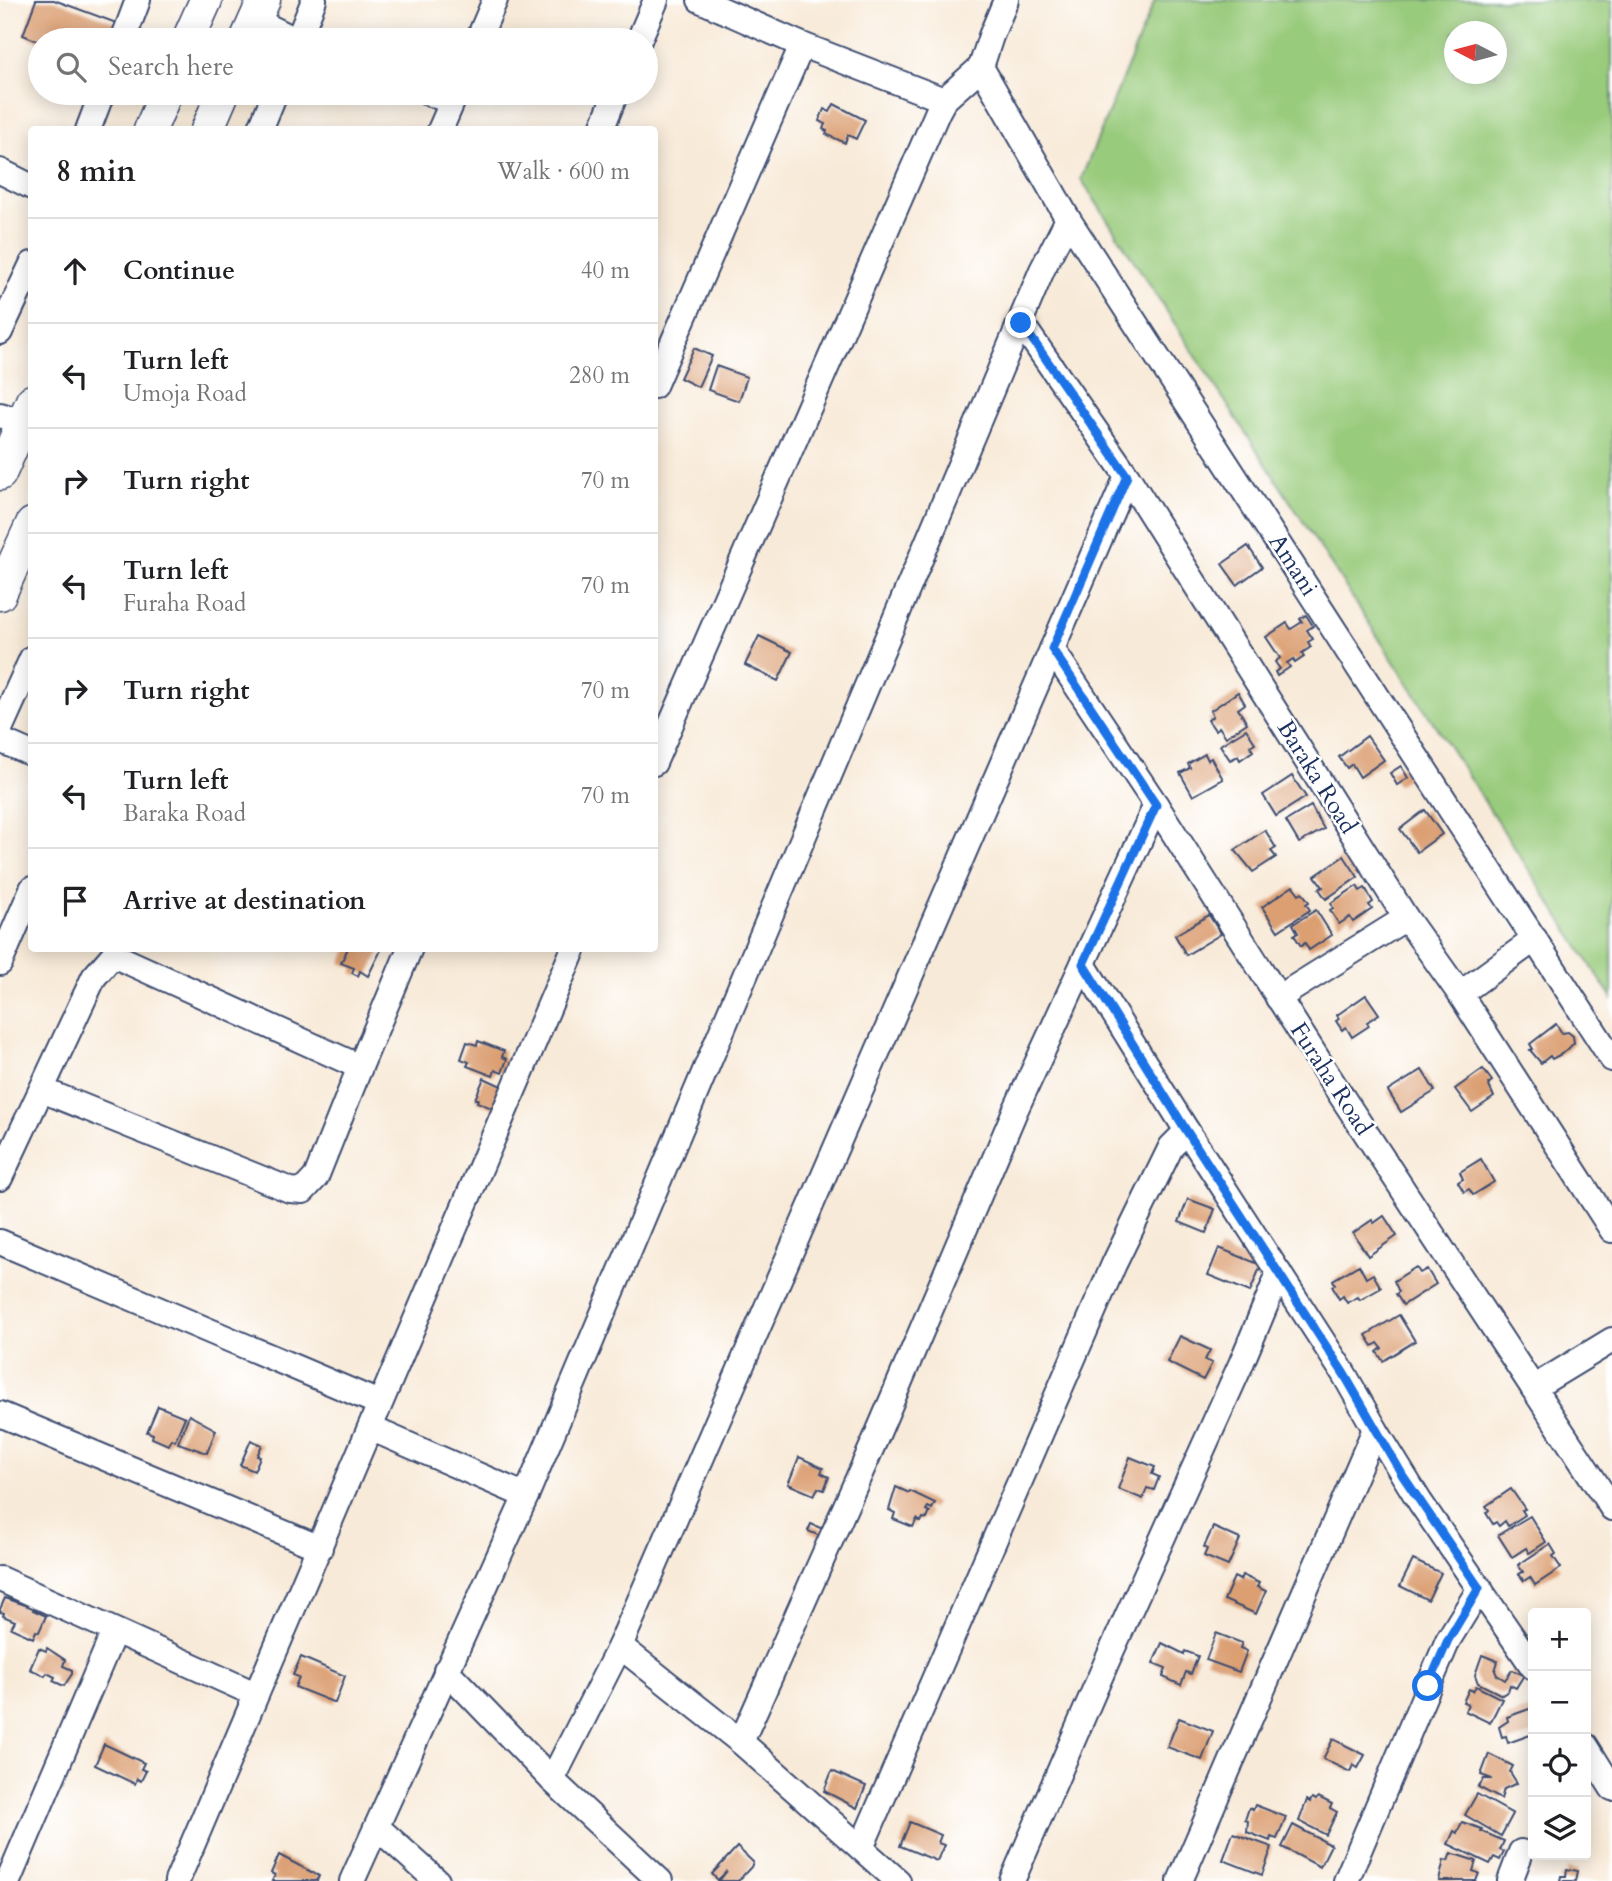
<!DOCTYPE html>
<meta charset="utf-8">
<style>
body{margin:0;font-family:Cardo,serif;background:#f2f2f2;color:#202124}
.controls{position:absolute;right:21px;bottom:21px;display:grid;overflow:hidden;border-radius:7px;box-shadow:0 4px 18px #0003}
.controls button{width:63px;height:63px;display:grid;place-items:center;padding:0;border:0;border-bottom:2px solid #e0e0e0;background:#fff;color:#202124;font:35px sans-serif}
.compass{position:absolute;left:1444px;top:21px;width:63px;height:63px;border-radius:50%;background:#fff;box-shadow:0 4px 18px #0003;rotate:276deg}
.stop{position:absolute;width:21px;height:21px;margin:-16px;border:5px solid #1a73e8;border-radius:50%;background:#fff}
.stop.end{background:#1a73e8;border-color:#fff;box-shadow:0 2px 7px #0008}
.list{margin:0;padding:0;list-style:none}
h2{display:flex;justify-content:space-between;align-items:center;height:91px;margin:0;padding:0 28px;font-size:30px}
h2 small{font-size:23px;font-weight:400;color:#757577}
.list li{display:grid;grid-template-columns:46px 1fr auto;gap:21px;align-items:center;box-sizing:border-box;height:105px;padding:0 28px;border-top:2px solid #e0e0e0}
.list b{display:block;font-size:26px;white-space:nowrap}
.list p{margin:0;font-size:23px;white-space:nowrap;color:#757577}
.list em{font-size:23px;font-style:normal;color:#757577}
.icon{flex:none;width:38px;height:38px;fill:none;stroke:currentColor;stroke-width:2;stroke-linecap:round;stroke-linejoin:round}
.map{position:relative;flex:none;width:1612px;height:1881px;overflow:hidden}
.search{position:absolute;background:#fff;box-shadow:0 4px 18px #0003;left:28px;top:28px;width:630px;height:77px;display:flex;align-items:center;gap:18px;box-sizing:border-box;padding:0 24px;border-radius:38px;color:#757577;font-size:26px}
.panel{position:absolute;background:#fff;box-shadow:0 4px 18px #0003;left:28px;top:126px;width:630px;height:826px;border-radius:7px}
.map>svg:first-child{display:block}
.green{fill:#99cb7b;stroke:#5a7d6c;stroke-width:2;fill-rule:evenodd}
.building{fill:#db9f72}
.lines{fill:none;stroke-linecap:round;stroke-linejoin:round}
.minor-casing{stroke:#3c4b70;stroke-width:28}
.major-casing{stroke:#3c4b70;stroke-width:35}
.minor{stroke:#fff;stroke-width:24}
.major{stroke:#fff;stroke-width:32}
.route{stroke:#1a73e8;stroke-width:9}
.labels{text-anchor:middle;dominant-baseline:central;stroke-width:5;stroke-linejoin:round;paint-order:stroke}
.street-label{font-size:24px;fill:#1b2f5e;stroke:#fff}
</style>
<div class="map">
<svg width="1612" height="1881" viewBox="0 0 1612 1881">
<rect width="100%" height="100%" fill="#fff"/>
<filter id="ink" filterUnits="userSpaceOnUse"><feTurbulence type="fractalNoise" baseFrequency=".0143" numOctaves="2"/><feDisplacementMap in="SourceGraphic" scale="14" xChannelSelector="R" yChannelSelector="G"/><feConvolveMatrix kernelMatrix="1 2 1 2 8 2 1 2 1" color-interpolation-filters="sRGB"/></filter>
<filter id="wash" filterUnits="userSpaceOnUse"><feTurbulence type="fractalNoise" baseFrequency=".00686" numOctaves="4" result="noise"/><feDisplacementMap in="SourceGraphic" scale="28" xChannelSelector="R" yChannelSelector="G"/><feGaussianBlur stdDeviation="1.57" result="paint"/><feColorMatrix in="noise" values="0 0 0 0 0 0 0 0 0 0 0 0 0 0 0 0 0 1.4 0 .05"/><feComposite in="paint" operator="in"/></filter>
<g filter="url(#wash)">
<rect width="100%" height="100%" fill="#f8ead8"/>
<path class="green" d="M 1155,0 L 1612,0 L 1612,998 L 1081,179 ZM 1454,32 L 1496,32 L 1496,74 L 1454,74 Z"/>
<g id="blocks">
<g class="building">
<polygon points="36,0 54,0 122,25 116,40 40,40 40,42 23,35"/>
<polygon points="834,104 865,120 856,139 848,135 845,143 826,134 827,131 823,129 825,124 819,121 824,109 830,112"/>
<polygon points="694,348 712,356 698,387 680,378"/>
<polygon points="716,366 747,377 739,401 708,390"/>
<polygon points="1248,546 1262,567 1237,585 1222,564"/>
<polygon points="1306,615 1313,626 1307,630 1313,639 1308,642 1311,647 1302,653 1304,657 1295,663 1293,659 1287,663 1290,667 1277,676 1275,672 1280,669 1275,662 1280,658 1266,637 1287,623 1291,629 1302,622 1300,619"/>
<polygon points="759,636 792,652 778,681 745,665"/>
<polygon points="1238,692 1245,704 1238,709 1247,723 1226,737 1219,727 1215,730 1208,720 1213,716 1210,711"/>
<polygon points="1246,729 1255,743 1250,746 1253,751 1240,760 1238,756 1230,760 1220,745"/>
<polygon points="1367,736 1384,760 1360,777 1352,764 1347,768 1339,757"/>
<polygon points="1205,754 1208,760 1211,758 1223,779 1193,796 1180,773 1190,768 1188,764"/>
<polygon points="1401,766 1408,778 1397,785 1390,773"/>
<polygon points="1292,776 1306,797 1276,816 1263,795"/>
<polygon points="1311,806 1324,829 1299,843 1286,821"/>
<polygon points="1425,810 1442,834 1417,852 1400,829"/>
<polygon points="1265,830 1276,848 1271,851 1276,857 1253,872 1235,850"/>
<polygon points="1344,856 1358,877 1326,899 1319,889 1323,887 1315,876"/>
<polygon points="1293,886 1299,894 1302,892 1309,902 1306,904 1310,910 1278,931 1262,907"/>
<polygon points="1357,886 1360,891 1365,888 1367,891 1373,902 1369,905 1372,909 1353,922 1350,917 1339,924 1330,910 1333,908 1331,903"/>
<polygon points="1316,910 1332,935 1309,950 1305,943 1301,946 1294,935 1298,933 1293,924"/>
<polygon points="1209,915 1221,934 1186,955 1175,935"/>
<polygon points="348,948 382,948 368,976 360,971 358,976 352,973 354,968 341,963"/>
<polygon points="1366,995 1379,1014 1367,1022 1369,1026 1352,1037 1346,1027 1342,1030 1336,1021 1339,1019 1337,1015"/>
<polygon points="1556,1024 1562,1033 1568,1032 1573,1036 1574,1043 1565,1052 1552,1059 1550,1056 1541,1063 1530,1050 1533,1049 1530,1044"/>
<polygon points="478,1041 504,1051 502,1057 507,1059 502,1073 495,1070 493,1076 467,1066 469,1062 461,1059 467,1042 477,1045"/>
<polygon points="1483,1069 1492,1081 1488,1084 1494,1097 1472,1112 1455,1089"/>
<polygon points="1422,1070 1435,1091 1401,1112 1388,1091"/>
<polygon points="484,1078 510,1090 501,1112 477,1102 478,1099 475,1099"/>
<polygon points="1481,1159 1494,1182 1473,1195 1469,1189 1464,1192 1458,1182 1463,1179 1460,1172"/>
<polygon points="1188,1199 1215,1209 1206,1233 1179,1222"/>
<polygon points="1384,1216 1397,1236 1368,1256 1353,1233 1372,1220 1374,1223"/>
<polygon points="1219,1248 1261,1265 1250,1292 1208,1275"/>
<polygon points="1359,1265 1366,1278 1373,1274 1381,1288 1360,1300 1358,1297 1347,1303 1343,1296 1339,1299 1332,1286 1335,1284 1333,1280"/>
<polygon points="1416,1267 1420,1273 1427,1269 1436,1284 1403,1305 1396,1294 1399,1292 1394,1281"/>
<polygon points="1399,1315 1415,1341 1383,1361 1377,1352 1382,1348 1378,1343 1373,1346 1366,1335"/>
<polygon points="1180,1336 1210,1350 1205,1360 1212,1363 1203,1380 1167,1362"/>
<polygon points="158,1406 185,1417 175,1441 171,1439 168,1445 152,1438 153,1434 147,1432"/>
<polygon points="189,1415 216,1430 207,1453 178,1443"/>
<polygon points="251,1440 262,1445 257,1456 260,1457 254,1471 240,1465"/>
<polygon points="799,1457 823,1468 821,1473 829,1477 824,1490 818,1488 814,1495 788,1484"/>
<polygon points="1130,1457 1155,1467 1152,1474 1159,1477 1154,1490 1147,1488 1143,1499 1118,1489"/>
<polygon points="896,1487 909,1493 910,1491 935,1503 932,1509 928,1507 926,1510 930,1512 927,1519 923,1518 921,1522 917,1519 913,1527 893,1519 895,1513 889,1510"/>
<polygon points="1511,1489 1525,1509 1522,1510 1525,1515 1508,1526 1505,1521 1499,1526 1496,1522 1493,1524 1486,1513 1489,1510 1486,1506"/>
<polygon points="1530,1516 1546,1542 1529,1553 1526,1548 1512,1557 1498,1535"/>
<polygon points="811,1524 823,1529 820,1536 808,1531"/>
<polygon points="1213,1527 1240,1539 1228,1566 1204,1556 1207,1549 1204,1547"/>
<polygon points="1550,1544 1556,1554 1553,1556 1561,1568 1535,1585 1530,1577 1524,1581 1519,1574 1523,1572 1518,1565"/>
<polygon points="1413,1560 1441,1573 1428,1600 1400,1586"/>
<polygon points="1242,1575 1259,1583 1257,1587 1266,1591 1256,1614 1224,1600 1234,1577 1240,1580"/>
<polygon points="5,1598 34,1608 33,1610 46,1616 39,1632 36,1631 33,1638 11,1628 15,1621 3,1616 4,1613 0,1612 0,1609"/>
<polygon points="1216,1633 1242,1643 1240,1648 1247,1651 1239,1672 1206,1660"/>
<polygon points="1162,1643 1184,1654 1185,1651 1198,1656 1191,1674 1186,1672 1181,1685 1163,1677 1166,1668 1153,1663"/>
<polygon points="39,1648 46,1651 47,1648 65,1660 63,1666 72,1670 72,1674 64,1686 53,1681 55,1677 47,1673 45,1676 30,1669"/>
<polygon points="1482,1655 1498,1661 1495,1671 1497,1675 1505,1680 1512,1670 1524,1675 1516,1688 1510,1685 1508,1691 1502,1695 1478,1683 1475,1675"/>
<polygon points="301,1657 345,1676 335,1703 295,1687 299,1677 293,1675"/>
<polygon points="1476,1686 1502,1699 1490,1723 1465,1711 1468,1704 1463,1702 1469,1689 1473,1691"/>
<polygon points="1532,1708 1533,1734 1508,1743 1506,1736 1502,1737 1499,1727 1508,1721 1507,1717"/>
<polygon points="1179,1718 1213,1731 1202,1760 1167,1747"/>
<polygon points="1333,1739 1365,1755 1358,1768 1353,1765 1350,1772 1323,1759"/>
<polygon points="104,1744 144,1763 141,1769 146,1771 141,1781 137,1779 135,1784 95,1765"/>
<polygon points="1489,1754 1513,1766 1510,1772 1517,1783 1504,1789 1501,1799 1478,1787 1484,1779 1492,1779 1481,1775"/>
<polygon points="832,1771 866,1786 857,1808 824,1791"/>
<polygon points="1477,1794 1513,1814 1501,1836 1465,1815"/>
<polygon points="1318,1797 1332,1804 1330,1808 1337,1812 1326,1835 1299,1821 1307,1800 1310,1802 1312,1798 1316,1800"/>
<polygon points="1255,1805 1286,1817 1277,1839 1271,1837 1270,1841 1247,1832 1248,1821 1245,1820 1249,1808 1253,1810"/>
<polygon points="910,1822 941,1835 938,1843 944,1845 937,1861 900,1846"/>
<polygon points="1462,1822 1482,1829 1481,1831 1504,1841 1500,1850 1504,1852 1500,1860 1494,1857 1490,1864 1448,1844 1454,1831 1457,1833"/>
<polygon points="1293,1825 1331,1845 1320,1867 1282,1847"/>
<polygon points="1233,1833 1272,1847 1262,1875 1223,1860"/>
<polygon points="737,1847 753,1862 751,1867 738,1881 719,1881 727,1871 718,1880 712,1874"/>
<polygon points="1451,1853 1476,1861 1473,1871 1479,1873 1476,1881 1439,1881 1444,1860 1448,1861"/>
<polygon points="279,1855 319,1876 317,1881 272,1881 275,1875 271,1873"/>
<polygon points="1567,1869 1578,1871 1576,1881 1560,1881 1561,1876 1566,1876"/>
</g>
</g>
</g>
<g filter="url(#ink)">
<use href="#blocks" fill-opacity="0" stroke="#3c4b70" stroke-width="2"/>
<g class="lines">
<defs>
<g id="minor">
<polyline points="700,0 802,45 944,100"/>
<polyline points="255,20 296,40"/>
<polyline points="123,40 138,0"/>
<polyline points="298,40 314,0"/>
<polyline points="478,40 495,0"/>
<polyline points="639,40 656,0"/>
<polyline points="981,67 1068,219 1612,1059"/>
<polyline points="429,93 452,102"/>
<polyline points="88,130 102,93"/>
<polyline points="260,130 275,93"/>
<polyline points="440,130 456,93"/>
<polyline points="601,130 616,93"/>
<polyline points="0,171 32,187"/>
<polyline points="1021,323 1127,476 1406,918 1460,994 1612,1230"/>
<polyline points="0,332 32,264"/>
<polyline points="654,386 802,45"/>
<polyline points="0,415 23,422"/>
<polyline points="1052,649 1156,805 1329,1077 1612,1508"/>
<polyline points="0,729 32,658"/>
<polyline points="0,740 32,754"/>
<polyline points="654,763 938,111 944,100 981,67 991,36 1006,0"/>
<polyline points="0,963 32,889"/>
<polyline points="1083,964 1187,1131 1344,1374 1375,1429 1420,1502 1533,1667"/>
<polyline points="1460,994 1535,939"/>
<polyline points="1278,998 1406,918"/>
<polyline points="42,1090 290,1190 303,1191 316,1177 360,1067 410,948"/>
<polyline points="0,1178 94,977 113,955 360,1067"/>
<polyline points="0,1242 379,1403"/>
<polyline points="1533,1388 1612,1340"/>
<polyline points="0,1414 320,1548"/>
<polyline points="370,1428 526,1496"/>
<polyline points="0,1579 255,1694"/>
<polyline points="620,1646 741,1742 898,1881"/>
<polyline points="446,1670 552,1780 660,1881"/>
<polyline points="741,1742 875,1440 1015,1111 1156,805"/>
<polyline points="1586,1746 1612,1788"/>
<polyline points="552,1780 620,1646 1127,476"/>
<polyline points="377,1827 437,1881"/>
<polyline points="861,1848 1114,1264 1171,1147 1187,1131"/>
<polyline points="8,1881 114,1632"/>
<polyline points="177,1881 574,948"/>
<polyline points="352,1881 526,1496 1042,270 1068,219"/>
<polyline points="1012,1881 1107,1661 1241,1364 1279,1273"/>
<polyline points="1180,1881 1375,1429"/>
<polyline points="1346,1881 1448,1640 1480,1588"/>
<polyline points="1510,1881 1521,1852"/>
</g>
<g id="major">
<polyline points="188,40 206,0"/>
<polyline points="246,40 264,0"/>
<polyline points="150,130 166,93"/>
<polyline points="207,130 223,93"/>
<polyline points="0,474 32,401"/>
<polyline points="0,594 32,524"/>
</g>
</defs>
<use href="#minor" class="minor-casing"/>
<use href="#major" class="major-casing"/>
<use href="#minor" class="minor"/>
<use href="#major" class="major"/>
</g>
</g>
<g class="lines" filter="url(#ink)">
<polyline class="route" points="1021,323 1127,476 1052,649 1156,805 1083,964 1186,1130 1344,1374 1403,1476 1479,1588 1448,1640 1428,1686"/>
</g>
<g class="labels">
<g class="street-label">
<text transform="translate(1293 565) rotate(57)">Amani</text>
<text transform="translate(1317 777) rotate(58)">Baraka Road</text>
<text transform="translate(1331 1079) rotate(57)">Furaha Road</text>
</g>
</g>
</svg>
<div class="controls">
<button>+</button>
<button>−</button>
<button><svg class="icon" aria-label="locate" viewBox="0 0 24 24"><circle cx="12" cy="12" r="6"/><path d="M12 2v4M12 18v4M2 12h4M18 12h4"/></svg></button>
<button><svg class="icon" aria-label="layers" viewBox="0 0 24 24"><path d="M12 4l9 5-9 5-9-5zM3 14l9 5 9-5"/></svg></button>
</div>
<svg class="compass" viewBox="-18 -18 36 36"><path d="M0-13l5 13h-10z" fill="#e53935"/><path d="M0 13l5-13h-10z" fill="#757577"/></svg>
<div class="stop" style="left:1428px;top:1686px"></div>
<div class="stop end" style="left:1021px;top:323px"></div>
<div class="search"><svg class="icon" aria-label="search" viewBox="0 0 24 24"><circle cx="10" cy="10" r="6"/><path d="M15 15l6 6"/></svg>Search here</div>
<section class="panel">
<h2>8 min<small>Walk · 600 m</small></h2>
<ul class="list">
<li><svg class="icon" aria-label="ahead" viewBox="0 0 24 24"><path d="M12 20V5M6 11l6-6 6 6"/></svg><div><b>Continue</b></div><em>40 m</em></li>
<li><svg class="icon" aria-label="left" viewBox="0 0 24 24"><path d="M17 20v-9H6M10 6l-5 5 5 5"/></svg><div><b>Turn left</b><p>Umoja Road</p></div><em>280 m</em></li>
<li><svg class="icon" aria-label="right" viewBox="0 0 24 24"><path d="M7 20v-9h11M14 6l5 5-5 5"/></svg><div><b>Turn right</b></div><em>70 m</em></li>
<li><svg class="icon" aria-label="left" viewBox="0 0 24 24"><path d="M17 20v-9H6M10 6l-5 5 5 5"/></svg><div><b>Turn left</b><p>Furaha Road</p></div><em>70 m</em></li>
<li><svg class="icon" aria-label="right" viewBox="0 0 24 24"><path d="M7 20v-9h11M14 6l5 5-5 5"/></svg><div><b>Turn right</b></div><em>70 m</em></li>
<li><svg class="icon" aria-label="left" viewBox="0 0 24 24"><path d="M17 20v-9H6M10 6l-5 5 5 5"/></svg><div><b>Turn left</b><p>Baraka Road</p></div><em>70 m</em></li>
<li><svg class="icon" aria-label="arrive" viewBox="0 0 24 24"><path d="M6 21V4h12l-3 4 3 4H6"/></svg><div><b>Arrive at destination</b></div></li>
</ul>
</section>
</div>
